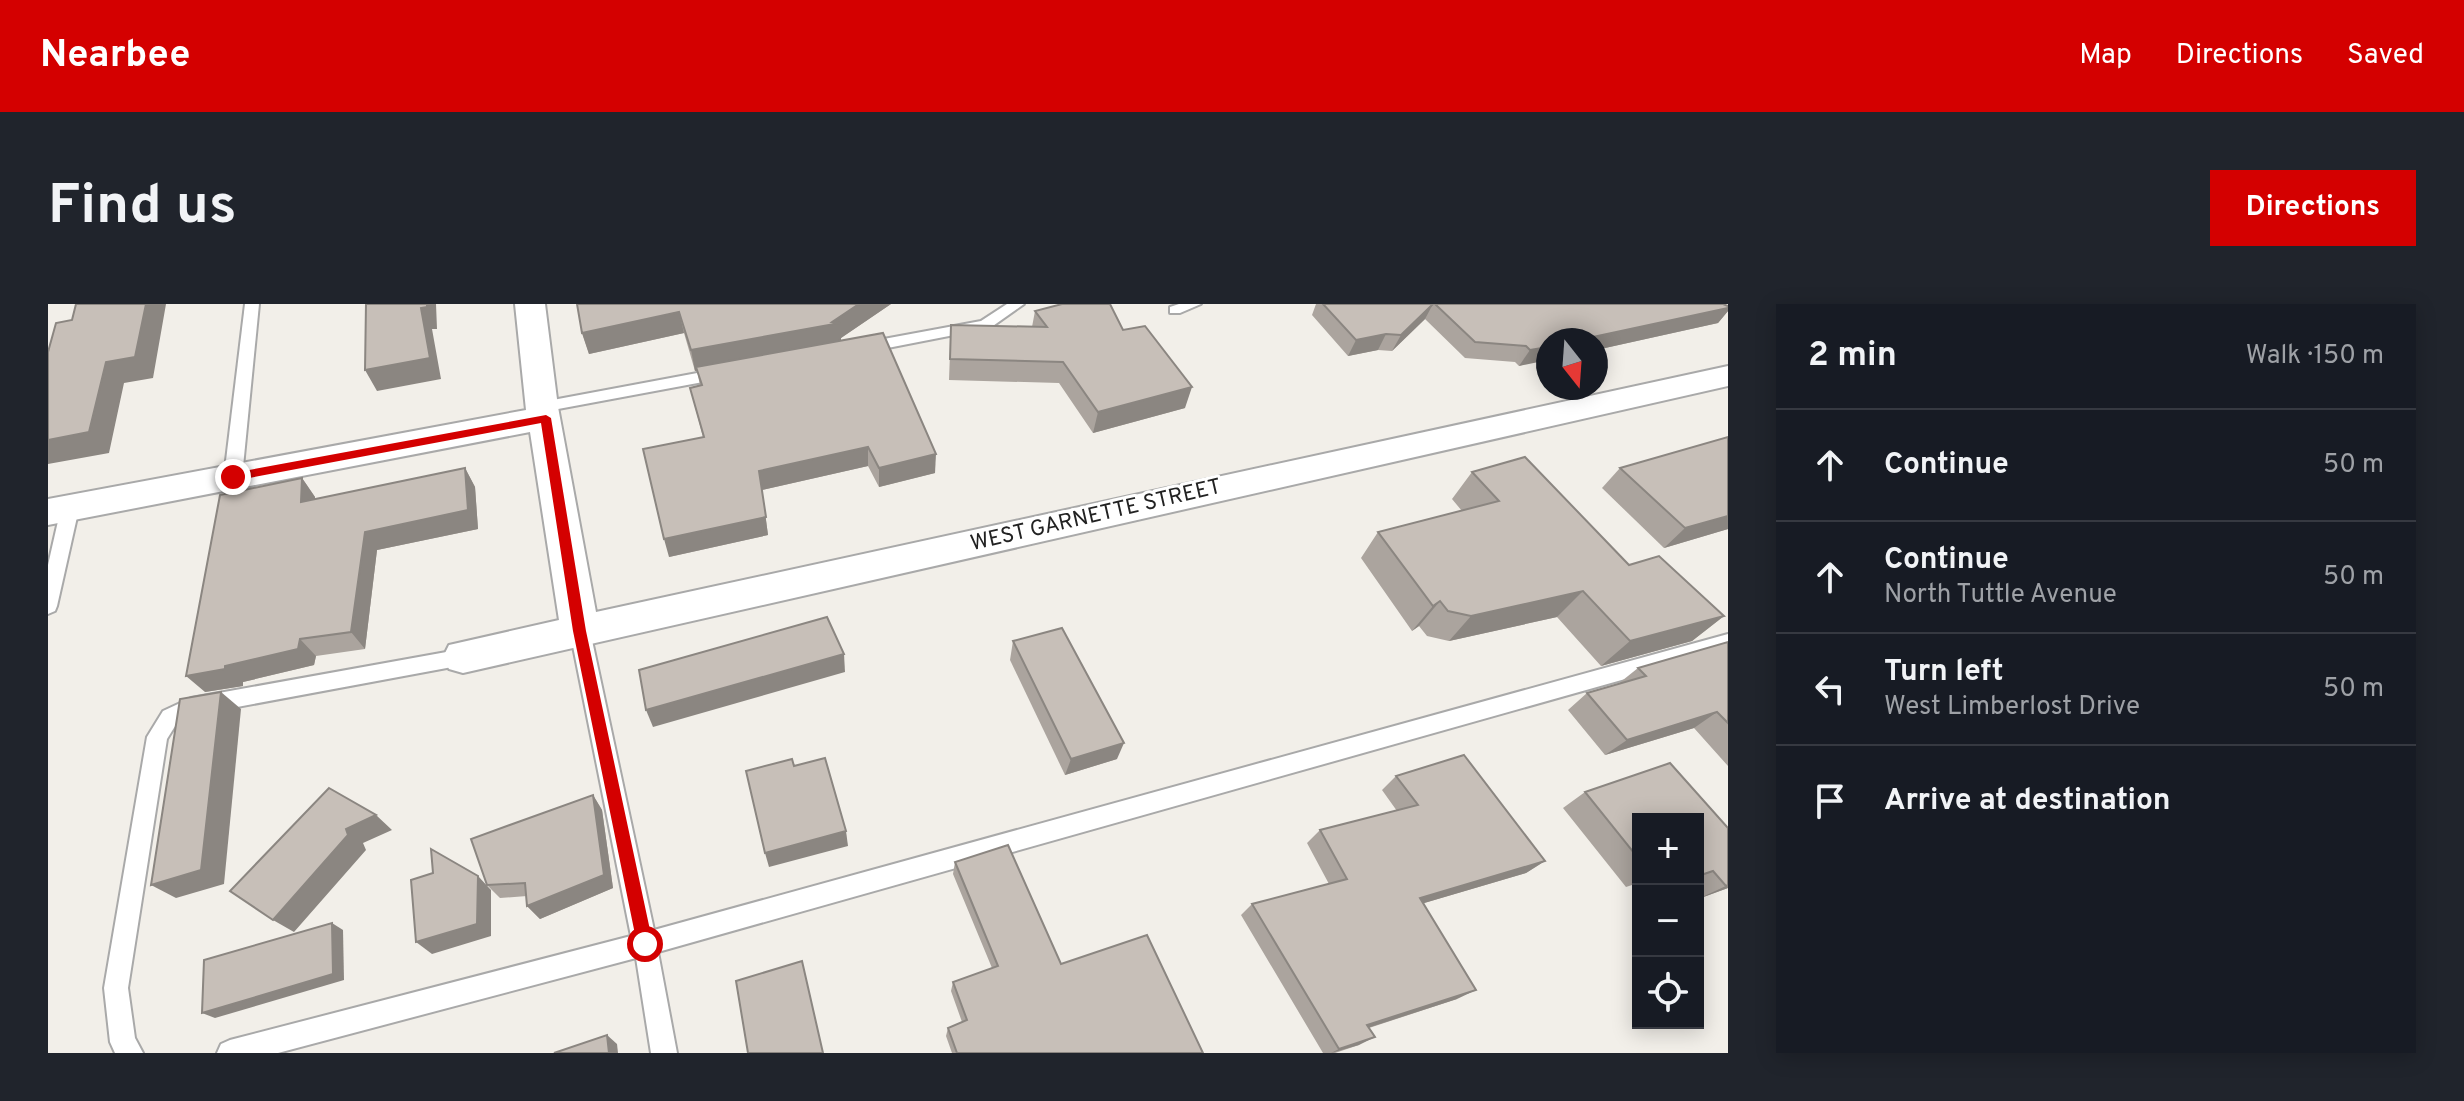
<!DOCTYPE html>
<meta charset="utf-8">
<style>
body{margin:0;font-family:Overpass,sans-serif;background:#20242c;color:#f1f3f6}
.controls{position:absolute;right:24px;bottom:24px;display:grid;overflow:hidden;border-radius:0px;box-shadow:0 4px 20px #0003}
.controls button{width:72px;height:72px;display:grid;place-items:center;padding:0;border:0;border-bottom:2px solid #363941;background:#171b24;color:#f1f3f6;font:40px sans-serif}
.compass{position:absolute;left:1488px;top:24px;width:72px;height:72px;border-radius:50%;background:#171b24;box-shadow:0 4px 20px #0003;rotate:163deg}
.stop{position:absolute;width:24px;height:24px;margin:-18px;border:6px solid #d40000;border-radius:50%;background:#fff}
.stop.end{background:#d40000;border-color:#fff;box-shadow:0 2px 8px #0008}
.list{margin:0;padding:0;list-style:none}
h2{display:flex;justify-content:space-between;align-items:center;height:104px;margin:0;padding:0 32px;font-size:34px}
h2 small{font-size:26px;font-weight:400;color:#9ea1a6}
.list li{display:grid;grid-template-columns:52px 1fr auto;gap:24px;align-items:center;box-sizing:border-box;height:112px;padding:0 32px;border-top:2px solid #363941}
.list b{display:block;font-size:30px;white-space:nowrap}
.list p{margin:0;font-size:26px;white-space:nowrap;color:#9ea1a6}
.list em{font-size:26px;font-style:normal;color:#9ea1a6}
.icon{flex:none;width:44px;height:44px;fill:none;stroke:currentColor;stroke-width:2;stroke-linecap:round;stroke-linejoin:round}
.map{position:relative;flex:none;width:1680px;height:749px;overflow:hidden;border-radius:0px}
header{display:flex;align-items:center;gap:48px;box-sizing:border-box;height:112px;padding:0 40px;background:#d40000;color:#fff}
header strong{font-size:38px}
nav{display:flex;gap:44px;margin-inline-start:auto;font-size:28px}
.intro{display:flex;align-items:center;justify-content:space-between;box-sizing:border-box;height:192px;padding:0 48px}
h1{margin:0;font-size:56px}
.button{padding:20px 36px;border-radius:0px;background:#d40000;color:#fff;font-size:28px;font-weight:700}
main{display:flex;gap:48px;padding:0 48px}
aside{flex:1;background:#171b24;border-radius:0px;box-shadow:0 4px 20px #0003}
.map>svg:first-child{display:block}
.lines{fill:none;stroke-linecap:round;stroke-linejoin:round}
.lane-casing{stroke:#a9a9a9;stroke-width:4}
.street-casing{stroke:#a9a9a9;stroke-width:4}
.lane{fill:#fff;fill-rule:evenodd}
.street{fill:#fff;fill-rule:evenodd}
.wall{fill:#aba49e}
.shaded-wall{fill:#8b8681}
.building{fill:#c7bfb8;stroke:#8b8681;stroke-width:2}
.route{fill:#d40000}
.labels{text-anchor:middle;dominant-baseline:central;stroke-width:6;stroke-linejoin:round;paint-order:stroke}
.street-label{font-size:22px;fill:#222;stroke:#fff}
</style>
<header>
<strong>Nearbee</strong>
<nav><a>Map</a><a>Directions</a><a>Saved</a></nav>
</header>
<div class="intro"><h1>Find us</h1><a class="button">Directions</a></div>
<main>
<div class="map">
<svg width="1680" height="749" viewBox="0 0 1680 749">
<rect width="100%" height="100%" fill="#f2efe9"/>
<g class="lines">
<defs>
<g id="lane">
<polygon points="197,0 211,0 194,173 185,179 176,173"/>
<polygon points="959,0 976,0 942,24 814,49 806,44 814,39 933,17"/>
<polygon points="1131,0 1153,0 1132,9 1122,9 1122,3"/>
<polygon points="676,64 682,65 682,73 494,108 486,103 494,98"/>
<polygon points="22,198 31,204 9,302 7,307 0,310 0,261 13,204"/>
<polygon points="532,319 539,321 542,327 606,626 1680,330 1680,346 610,648 629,749 603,749 588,654 230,749 169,749 173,740 182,736 583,632 522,327 525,321"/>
<polygon points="415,345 422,347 425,353 422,359 415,361 146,411 129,419 119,435 80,684 87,734 95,749 67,749 62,738 56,684 99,433 115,407 143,394"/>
</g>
<polygon id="street" points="467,0 497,0 510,103 548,308 1680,62 1680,82 415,369 401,365 395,353 401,341 511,316 482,128 0,221 0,195 478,106"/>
</defs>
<use href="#lane" class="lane-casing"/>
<use href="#street" class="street-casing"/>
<use href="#lane" class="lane"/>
<use href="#street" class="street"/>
</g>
<g class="wall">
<polygon points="529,0 843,0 793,34 793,36 887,169 831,183 820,162 714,186 720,231 621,253 655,133 642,84 652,82 649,66 647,67 636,29 541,50 534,29"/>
<polygon points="1268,0 1675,0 1680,2 1680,7 1670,19 1548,46 1548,36 1471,62 1467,58 1417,54 1377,15 1344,47 1330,46 1300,52 1264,11"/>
<polygon points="987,7 1075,26 1137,104 1045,129 1011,79 901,76 903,21 984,23"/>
<polygon points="417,164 427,183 430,225 329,246 317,345 268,352 266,361 195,378 195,382 157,388 254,174 267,193 267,195"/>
<polygon points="1572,164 1680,225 1616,244 1554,184"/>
<polygon points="1424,168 1581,261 1676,312 1644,337 1553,362 1509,313 1401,337 1379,332 1371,322 1364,327 1313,254 1330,228 1414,207 1404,195"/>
<polygon points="965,337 1069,455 1017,471 962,356"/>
<polygon points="1680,338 1680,462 1646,424 1557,451 1520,406 1539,389 1570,380 1590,364"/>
<polygon points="1622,459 1680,524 1680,584 1650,595 1650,515 1590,515 1590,579 1578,583 1515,504 1537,488"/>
<polygon points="1348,472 1497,557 1478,569 1376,599 1409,695 1321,724 1311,741 1287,749 1275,749 1193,611 1204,600 1281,580 1259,539 1272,526 1349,507 1334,486"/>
<polygon points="545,491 554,506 565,584 492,615 479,602 479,592 452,594 439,581"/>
<polygon points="907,558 1013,660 1155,749 904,749 898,732 900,724 914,718 903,687 905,678 944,664 905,570"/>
</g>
<g class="shaded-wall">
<polygon points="98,0 118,0 105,74 76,79 61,149 0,160 0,136 58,58"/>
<polygon points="379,0 388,0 389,25 384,25 393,75 329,87 317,66 373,4"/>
<polygon points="811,0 843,0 793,34 793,40 647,67 643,46 784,18"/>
<polygon points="1385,0 1377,15 1344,47 1353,31"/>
<polygon points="1680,4 1680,7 1670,19 1548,46 1548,36 1531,36"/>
<polygon points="631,8 636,29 541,50 534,29"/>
<polygon points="1338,30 1330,46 1300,52 1308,36"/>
<polygon points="1500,43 1500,56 1471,62 1482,46"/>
<polygon points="1144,83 1137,104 1045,129 1050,108"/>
<polygon points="820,143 820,162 714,186 720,231 621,253 616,235 711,167"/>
<polygon points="888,150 887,169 831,183 831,164"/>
<polygon points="417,164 427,183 430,225 329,246 317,345 303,328 317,228"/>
<polygon points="254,174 267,193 267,216 253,198"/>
<polygon points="1680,212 1680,225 1616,244 1637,224"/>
<polygon points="1535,287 1509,313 1401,337 1423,312"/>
<polygon points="1392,297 1371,322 1364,327 1385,302"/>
<polygon points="1676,312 1644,337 1553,362 1582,337"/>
<polygon points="252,335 268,352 266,361 195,378 195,382 157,388 138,372 177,362"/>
<polygon points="796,350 797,368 605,423 598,406"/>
<polygon points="173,388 193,405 176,580 128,594 103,581"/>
<polygon points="1669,408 1646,424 1557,451 1579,436"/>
<polygon points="1076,439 1069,455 1017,471 1023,455"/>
<polygon points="545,491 554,506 565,584 492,615 479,602"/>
<polygon points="328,511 344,526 315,539 318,546 246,628 225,616 298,525"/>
<polygon points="798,527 800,542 721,563 717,549"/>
<polygon points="1497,557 1478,569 1356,605 1372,594"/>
<polygon points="430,572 443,586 443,632 384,650 368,638"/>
<polygon points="1680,581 1680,584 1650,595"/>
<polygon points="284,619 295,626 296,676 167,714 154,709"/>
<polygon points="1428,686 1409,695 1304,729 1319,721"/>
<polygon points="559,731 569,740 570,749 561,749"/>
<polygon points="1327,733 1311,741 1283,749 1291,745"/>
</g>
<g class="building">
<polygon points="28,0 98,0 87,53 58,58 41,128 0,136 0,48 8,19 24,16"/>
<polygon points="318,0 379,0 379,3 373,4 382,54 317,66"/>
<polygon points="529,0 811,0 784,18 792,19 643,46 631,8 534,29"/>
<polygon points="1014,0 1062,0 1075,26 1097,22 1144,83 1050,108 1015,58 902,55 903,21 999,23 987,7"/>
<polygon points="1275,0 1385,0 1353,31 1338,30 1308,36"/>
<polygon points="1387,0 1675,0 1680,2 1680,4 1531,36 1500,36 1500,43 1482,46 1478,42 1427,38"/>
<polygon points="835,29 888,150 831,164 820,143 711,167 718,213 616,235 595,145 656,133 642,84 654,81 648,63"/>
<polygon points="1680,133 1680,212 1637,224 1572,164"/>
<polygon points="1477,153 1581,261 1611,252 1676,312 1582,337 1535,287 1423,312 1400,307 1392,297 1385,302 1330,228 1451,197 1424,168"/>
<polygon points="417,164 420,206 317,228 303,328 252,335 250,345 177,362 177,365 138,372 172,191 254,174 253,198"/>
<polygon points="779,313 796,350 598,406 591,366"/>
<polygon points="1014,324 1076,439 1023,455 965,337"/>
<polygon points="1680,338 1680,419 1669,408 1579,436 1539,389 1598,372 1590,364"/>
<polygon points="173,388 153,566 103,581 132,395"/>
<polygon points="1416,451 1497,557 1372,594 1428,686 1319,721 1327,733 1291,745 1204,600 1299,575 1272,526 1370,501 1348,472"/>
<polygon points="777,454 798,527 717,549 698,467 744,455 746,462"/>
<polygon points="1622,459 1680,524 1680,581 1678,582 1665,567 1650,572 1650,515 1590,515 1590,554 1537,488"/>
<polygon points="281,484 328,511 298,525 300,531 225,616 182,587"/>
<polygon points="545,491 556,571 479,602 477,579 439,581 423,535"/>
<polygon points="960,541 1013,660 1099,631 1155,749 909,749 900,724 919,716 905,678 950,662 907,558"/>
<polygon points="383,545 430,572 429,620 368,638 363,576 385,569"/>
<polygon points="284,619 285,670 154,709 156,656"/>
<polygon points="754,657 775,749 700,749 688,677"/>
<polygon points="559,731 561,749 506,749"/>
</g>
<polygon class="route" points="498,111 503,114 538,327 605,640 597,648 589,640 525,327 493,119 185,177 180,173 185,169"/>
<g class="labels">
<g class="street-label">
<text transform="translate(1048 212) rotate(-13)">WEST GARNETTE STREET</text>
</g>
</g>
</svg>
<div class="controls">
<button>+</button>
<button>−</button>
<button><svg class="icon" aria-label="locate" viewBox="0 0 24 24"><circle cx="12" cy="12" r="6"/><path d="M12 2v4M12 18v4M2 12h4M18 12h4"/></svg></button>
</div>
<svg class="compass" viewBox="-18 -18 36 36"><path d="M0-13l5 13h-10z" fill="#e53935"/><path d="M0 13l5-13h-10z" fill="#9ea1a6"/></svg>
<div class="stop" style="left:597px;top:640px"></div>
<div class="stop end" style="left:185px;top:173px"></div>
</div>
<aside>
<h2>2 min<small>Walk · 150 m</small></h2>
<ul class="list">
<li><svg class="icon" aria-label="ahead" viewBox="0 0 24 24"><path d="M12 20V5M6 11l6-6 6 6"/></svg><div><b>Continue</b></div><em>50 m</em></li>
<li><svg class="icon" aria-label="ahead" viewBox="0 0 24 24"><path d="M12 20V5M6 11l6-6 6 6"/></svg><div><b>Continue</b><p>North Tuttle Avenue</p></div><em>50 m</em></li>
<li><svg class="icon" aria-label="left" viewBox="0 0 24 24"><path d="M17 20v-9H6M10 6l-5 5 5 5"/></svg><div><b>Turn left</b><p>West Limberlost Drive</p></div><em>50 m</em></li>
<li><svg class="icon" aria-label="arrive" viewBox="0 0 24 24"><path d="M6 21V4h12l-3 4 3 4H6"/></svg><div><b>Arrive at destination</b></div></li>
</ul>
</aside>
</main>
